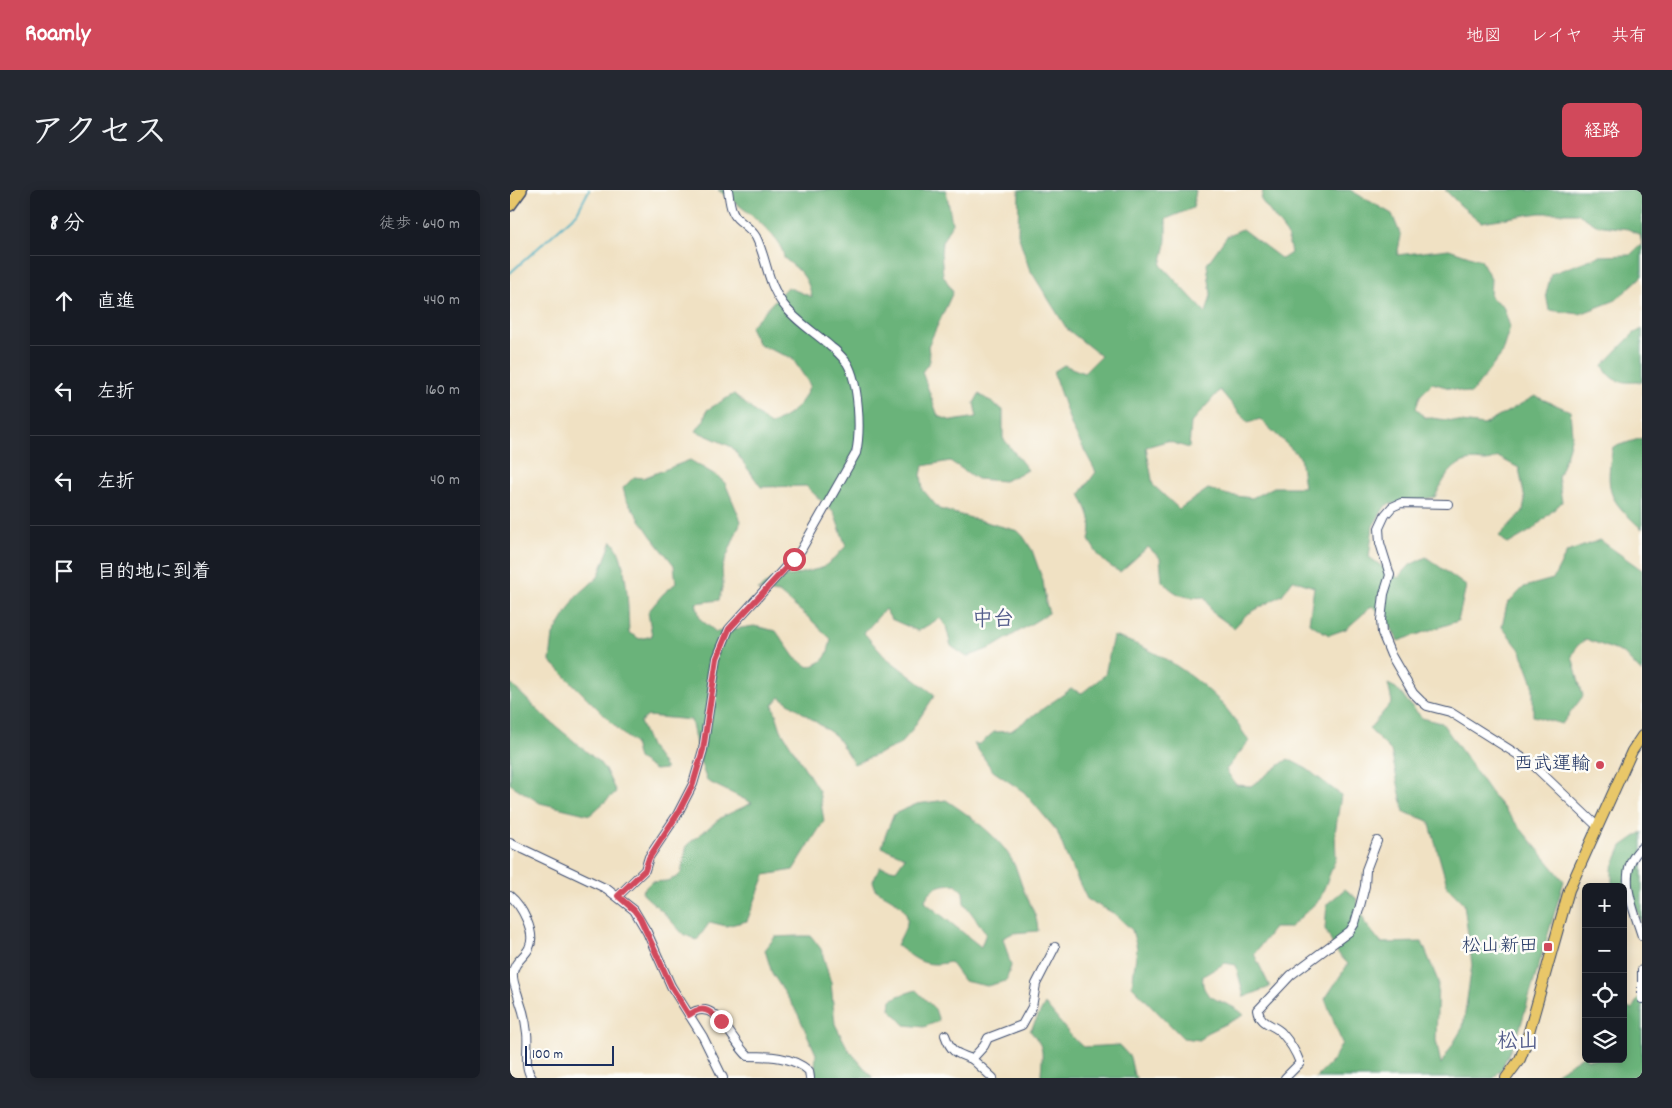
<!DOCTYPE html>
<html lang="ja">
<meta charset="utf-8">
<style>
body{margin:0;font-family:Dekko,"Klee One",sans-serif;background:#242831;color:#f1f3f6}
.controls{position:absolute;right:15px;bottom:15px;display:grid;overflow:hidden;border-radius:8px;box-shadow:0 2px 12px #0003}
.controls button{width:45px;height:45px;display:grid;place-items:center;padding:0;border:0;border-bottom:1px solid #363941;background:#171b24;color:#f1f3f6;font:25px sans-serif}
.scale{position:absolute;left:15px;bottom:12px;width:89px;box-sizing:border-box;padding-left:5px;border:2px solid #1b2f5e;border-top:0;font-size:14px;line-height:18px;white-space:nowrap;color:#1b2f5e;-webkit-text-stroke:4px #fdfcf7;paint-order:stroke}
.stop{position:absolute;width:15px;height:15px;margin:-11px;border:4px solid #d1495b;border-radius:50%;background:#fff}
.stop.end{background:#d1495b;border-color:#fff;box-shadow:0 1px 5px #0008}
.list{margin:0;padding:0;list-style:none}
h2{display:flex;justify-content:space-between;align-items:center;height:65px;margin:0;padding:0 20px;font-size:21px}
h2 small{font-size:16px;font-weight:400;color:#9ea1a6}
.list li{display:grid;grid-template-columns:32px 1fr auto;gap:15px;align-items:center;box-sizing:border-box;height:90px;padding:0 20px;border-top:1px solid #363941}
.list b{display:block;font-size:19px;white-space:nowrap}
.list em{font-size:16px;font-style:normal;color:#9ea1a6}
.icon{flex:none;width:28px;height:28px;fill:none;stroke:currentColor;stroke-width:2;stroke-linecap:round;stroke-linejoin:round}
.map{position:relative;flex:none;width:1132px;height:888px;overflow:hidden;border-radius:8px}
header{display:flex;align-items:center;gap:30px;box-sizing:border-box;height:70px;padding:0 25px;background:#d1495b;color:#fff}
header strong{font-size:24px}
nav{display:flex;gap:28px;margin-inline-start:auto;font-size:18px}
.intro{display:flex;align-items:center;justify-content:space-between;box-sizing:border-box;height:120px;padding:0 30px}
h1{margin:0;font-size:35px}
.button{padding:12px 22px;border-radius:8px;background:#d1495b;color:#fff;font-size:18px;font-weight:700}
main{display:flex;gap:30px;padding:0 30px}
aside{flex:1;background:#171b24;border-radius:8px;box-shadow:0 2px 12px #0003}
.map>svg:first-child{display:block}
.forest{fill:#6bb37a;stroke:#43716c;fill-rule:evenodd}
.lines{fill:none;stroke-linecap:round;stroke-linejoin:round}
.stream{stroke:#40acbf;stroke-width:2}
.minor-casing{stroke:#3b4a6d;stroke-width:10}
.major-casing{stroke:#3b4a6d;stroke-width:12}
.highway-casing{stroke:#3b4a6d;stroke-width:14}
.minor{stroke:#fff;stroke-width:8}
.major{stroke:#e9c769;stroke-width:10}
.highway{stroke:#e9c769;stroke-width:11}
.route{stroke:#d1495b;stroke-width:6}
.poi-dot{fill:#d1495b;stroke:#fdfcf7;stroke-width:2}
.labels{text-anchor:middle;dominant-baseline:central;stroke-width:5;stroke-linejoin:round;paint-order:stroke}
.poi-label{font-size:19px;fill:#1b2f5e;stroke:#fdfcf7;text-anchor:end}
.quarter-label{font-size:21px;font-weight:bold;fill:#555e8c;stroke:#fdfcf7}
</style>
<header>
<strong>Roamly</strong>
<nav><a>地図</a><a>レイヤ</a><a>共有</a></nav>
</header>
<div class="intro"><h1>アクセス</h1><a class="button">経路</a></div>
<main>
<aside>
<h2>8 分<small>徒歩 · 640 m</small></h2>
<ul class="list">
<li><svg class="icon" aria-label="ahead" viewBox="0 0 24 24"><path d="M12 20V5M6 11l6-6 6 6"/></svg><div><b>直進</b></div><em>440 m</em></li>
<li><svg class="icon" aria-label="left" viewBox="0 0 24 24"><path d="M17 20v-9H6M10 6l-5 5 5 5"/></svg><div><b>左折</b></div><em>160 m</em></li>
<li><svg class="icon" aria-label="left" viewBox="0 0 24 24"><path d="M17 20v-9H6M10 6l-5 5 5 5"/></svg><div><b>左折</b></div><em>40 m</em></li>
<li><svg class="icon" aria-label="arrive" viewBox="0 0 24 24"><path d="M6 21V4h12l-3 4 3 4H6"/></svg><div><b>目的地に到着</b></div></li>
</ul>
</aside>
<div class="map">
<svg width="1132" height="888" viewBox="0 0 1132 888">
<rect width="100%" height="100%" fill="#fdfcf7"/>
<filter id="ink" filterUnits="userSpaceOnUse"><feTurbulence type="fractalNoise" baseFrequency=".02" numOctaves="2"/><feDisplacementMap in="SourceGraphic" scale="10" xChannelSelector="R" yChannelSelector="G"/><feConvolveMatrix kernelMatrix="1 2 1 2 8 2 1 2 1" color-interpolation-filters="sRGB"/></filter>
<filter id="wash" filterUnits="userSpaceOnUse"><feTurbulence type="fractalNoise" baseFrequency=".0096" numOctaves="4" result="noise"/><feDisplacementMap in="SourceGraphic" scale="20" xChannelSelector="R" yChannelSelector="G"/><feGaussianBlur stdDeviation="1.12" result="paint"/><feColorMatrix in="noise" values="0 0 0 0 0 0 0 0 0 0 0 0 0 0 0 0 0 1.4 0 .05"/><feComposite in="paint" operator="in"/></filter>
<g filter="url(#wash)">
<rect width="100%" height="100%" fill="#f0e1c3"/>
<g class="forest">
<path d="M 208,0 L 436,0 L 442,33 L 432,52 L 431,63 L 433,85 L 443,102 L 418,156 L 420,171 L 412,182 L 428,226 L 442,231 L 467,227 L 464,213 L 469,204 L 493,220 L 493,248 L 518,280 L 494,291 L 467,289 L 440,271 L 413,276 L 411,285 L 413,300 L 429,319 L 508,341 L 513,346 L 522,360 L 533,391 L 536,413 L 539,423 L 483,457 L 457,467 L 441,456 L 436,436 L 430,428 L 408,441 L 381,429 L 375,419 L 354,443 L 374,466 L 425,505 L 399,544 L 389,555 L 344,574 L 326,546 L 270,507 L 263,515 L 271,540 L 309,601 L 314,631 L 283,680 L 255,685 L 237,731 L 216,736 L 200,732 L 187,750 L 173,744 L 153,722 L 134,705 L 132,701 L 141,692 L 157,691 L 167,687 L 171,683 L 177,655 L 212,627 L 242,613 L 197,591 L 189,568 L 181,530 L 138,526 L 130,532 L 140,556 L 156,579 L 145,580 L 128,569 L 124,553 L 114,545 L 40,471 L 43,445 L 66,407 L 88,387 L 102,351 C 118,368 118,420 119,443 L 130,449 L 142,446 L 138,422 L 153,404 L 166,393 L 164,375 L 141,346 L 116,309 L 113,298 L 124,287 L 133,288 L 180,270 L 207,286 L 215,293 L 231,331 L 212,378 L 213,394 L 209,410 L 186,413 L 190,429 L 206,442 L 244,436 L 266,441 L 285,468 L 299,477 C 316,471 317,467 321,449 L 299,428 L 269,403 L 248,400 L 260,391 L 312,378 L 324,369 L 336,356 L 324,323 L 296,296 L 251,297 L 222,257 L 186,241 L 194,230 L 197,220 L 224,204 L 260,235 C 281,224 291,218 300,195 L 282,168 L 249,155 L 240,137 L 277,97 L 302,107 C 297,85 290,81 274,68 C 273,45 226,13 208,0 Z"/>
<path d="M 509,0 L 686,0 L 683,18 L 656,29 L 656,54 L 651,75 L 696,123 L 701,105 L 697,74 L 717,46 L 732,39 L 772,69 L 781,63 L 777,44 L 751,10 L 753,0 L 840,0 L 882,24 L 891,46 L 887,65 L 939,59 L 971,70 L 981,89 L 980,107 L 993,116 L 1000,137 L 991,165 L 961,204 L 922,193 L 910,206 L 906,218 L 914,227 L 974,235 L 1025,206 L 1060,221 L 1062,244 L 1057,264 L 1048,287 L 1052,312 L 1022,340 L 998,354 L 989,346 L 1013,321 L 1015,310 L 1009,278 L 988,267 C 974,275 970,268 957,271 C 940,275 932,293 925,307 L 876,315 L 863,336 L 859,367 L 888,388 L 900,375 L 916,367 L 956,396 L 948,431 L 888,451 L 876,427 L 862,416 L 836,439 L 819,445 L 799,433 L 804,397 L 783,390 L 772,405 L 736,425 L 724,438 L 702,422 L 695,407 C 675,409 665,405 652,391 L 650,368 L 638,357 L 610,382 C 592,372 589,367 579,350 C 584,330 578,322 570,304 L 586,282 L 562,237 L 543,182 L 554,175 L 574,183 L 591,166 L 557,139 L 519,78 L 508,44 ZM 710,200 L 738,233 L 750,229 L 790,267 L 794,297 L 764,297 L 742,308 L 718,305 L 698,299 L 669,319 L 643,295 L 636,257 L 657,251 L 679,258 L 681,233 Z"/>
<polygon points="935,0 1132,0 1132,86 1106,110 1070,124 1039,120 1036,104 1041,84 1089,66 1120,65 1132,54 1130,45 1118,39 1086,35 1067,23 1029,23 971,32 950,15"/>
<path d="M 1132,139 L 1132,192 C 1114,192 1101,195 1093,175 L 1123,144 Z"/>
<path d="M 1132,248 L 1132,339 C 1122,330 1109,319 1103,307 C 1096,293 1100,271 1103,257 Z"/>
<polygon points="1090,350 1132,380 1132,483 1113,463 1076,449 1067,456 1062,466 1073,506 1052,534 1023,526 1023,494 1011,461 992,437 997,414 1014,397 1043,389 1057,362"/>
<path d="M 603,446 C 643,457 693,489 719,522 C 726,531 732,541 739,551 L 716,580 L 726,595 L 741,596 L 778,569 L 797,579 L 831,605 L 825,643 L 826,668 L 810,709 L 779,738 L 764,738 L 744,764 L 760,797 L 734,807 L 726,775 L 715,773 L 693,786 C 689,813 719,809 734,825 L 696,843 L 690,850 L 673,848 L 622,796 L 627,758 L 622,740 L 605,724 L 577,709 L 557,667 L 547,641 L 514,602 L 483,581 L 464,554 L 470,554 L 484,542 L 501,541 L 561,499 L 572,503 L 595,485 Z"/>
<polygon points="0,493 35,527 89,572 96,581 106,602 80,625 30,613 0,594"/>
<polygon points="878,494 886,498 912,528 932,533 981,603 1054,691 1009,841 992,878 984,888 805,888 823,870 832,853 815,809 838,774 826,761 815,739 817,714 835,699 846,708 855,733 871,753 912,752 928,791 926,850 931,874 953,837 962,775 954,714 938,698 919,631 894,622 881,561 859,539 882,512"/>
<path d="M 436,610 C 460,626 489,646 503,672 C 508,681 510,692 514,701 C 521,716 527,725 528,741 L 503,743 L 493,748 L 501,776 L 496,791 L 477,796 L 454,791 L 440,772 C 415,778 406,770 387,755 C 390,749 395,740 397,733 C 400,716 378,707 366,700 L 363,691 L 370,677 L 386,680 L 395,667 L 372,657 L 375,646 L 384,624 L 407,614 ZM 446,694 L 453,702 L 454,713 L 476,743 L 471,757 L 416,713 L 415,710 C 423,695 430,695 446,694 Z"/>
<polygon points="1132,642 1132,734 1123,708 1113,705 1113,697 1102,697 1102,679 1112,656"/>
<polygon points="287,746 301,746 311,759 321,793 325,834 338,859 363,888 304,888 306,864 287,822 262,783 255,760 265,747"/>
<polygon points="406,800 425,819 429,831 414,837 395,835 380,819 381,810 388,806"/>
<polygon points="1132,802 1132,888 1043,888 1045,884 1076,864 1076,869 1113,869 1113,817 1122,819"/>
<path d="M 535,814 L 562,847 L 573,857 L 609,855 L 620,867 L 624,885 L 627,888 L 533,888 L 531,885 C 532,863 536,858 520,841 Z"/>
</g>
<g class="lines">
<polyline class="stream" points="0,83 67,23 79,0"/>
</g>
</g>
<g filter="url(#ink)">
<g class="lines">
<defs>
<g id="minor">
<polyline points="938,314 891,313 882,317 875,325 869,338 870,353 880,385 874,404 871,430 872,443 881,465 903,503 911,511 917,516 940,522 1021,573 1087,636"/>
<polyline points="0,653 97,699 124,720 137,742 161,796 193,847 213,888"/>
<path d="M 1132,657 C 1105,681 1123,717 1132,746"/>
<path d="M 0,706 C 11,715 27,743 19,758 C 15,767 4,771 3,783 C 2,792 7,800 9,809 C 13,820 16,832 17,843 C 19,857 13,877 22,888"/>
<path d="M 108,706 L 135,680 L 139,667 L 167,625 L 183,594 L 193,560 L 207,468 L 219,439 L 291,360 L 346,263 C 351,241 349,193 337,173 C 333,168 327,161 321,157 C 305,142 286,132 273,114 C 257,93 257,69 246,47 C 242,40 236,36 230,31 C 220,23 220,12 218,0"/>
<polyline points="1132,780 1132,809"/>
<path d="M 179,825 C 206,804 222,853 238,866 C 259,866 282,866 299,881 L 300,888"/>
<path d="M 435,845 C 441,862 445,863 462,869"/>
<polyline points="483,888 462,869 474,856 478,848 512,835 522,817 526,794 545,757"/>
<path d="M 775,888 L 790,873 C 786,862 779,851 771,842 C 762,834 750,834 748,820 L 781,785 L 840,741 L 845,733 L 850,716 L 855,696 L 856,680 L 867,651"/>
</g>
<polyline id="major" points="996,888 1010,869 1015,856 1059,700 1122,561 1132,546"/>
<polyline id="highway" points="0,15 11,0"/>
</defs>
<use href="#minor" class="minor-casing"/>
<use href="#major" class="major-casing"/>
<use href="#highway" class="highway-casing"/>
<use href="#minor" class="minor"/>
<use href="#major" class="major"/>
<use href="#highway" class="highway"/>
</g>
</g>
<g class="lines" filter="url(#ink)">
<path class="route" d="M 211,831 C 200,821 193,814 179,825 L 161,796 L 130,728 L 124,720 L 108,706 L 135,680 L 139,668 L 167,625 L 183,594 L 193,560 L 207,468 L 219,439 L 284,369"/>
</g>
<g class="poi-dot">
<circle cx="1090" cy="575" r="5"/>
<rect x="1033" y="752" width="10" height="10" rx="2.5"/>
</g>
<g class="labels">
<g class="poi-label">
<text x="1080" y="575">西武運輸</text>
<text x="1028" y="757">松山新田</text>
</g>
<g class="quarter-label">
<text x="483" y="431">中台</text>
<text x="1008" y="853">松山</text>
</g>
</g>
</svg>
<div class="controls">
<button>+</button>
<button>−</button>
<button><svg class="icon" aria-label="locate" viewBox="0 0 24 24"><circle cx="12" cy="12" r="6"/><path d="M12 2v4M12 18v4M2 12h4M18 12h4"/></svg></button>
<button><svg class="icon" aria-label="layers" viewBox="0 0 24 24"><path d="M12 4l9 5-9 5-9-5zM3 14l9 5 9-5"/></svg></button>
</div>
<div class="scale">100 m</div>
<div class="stop" style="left:284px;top:369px"></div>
<div class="stop end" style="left:211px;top:831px"></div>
</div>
</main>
